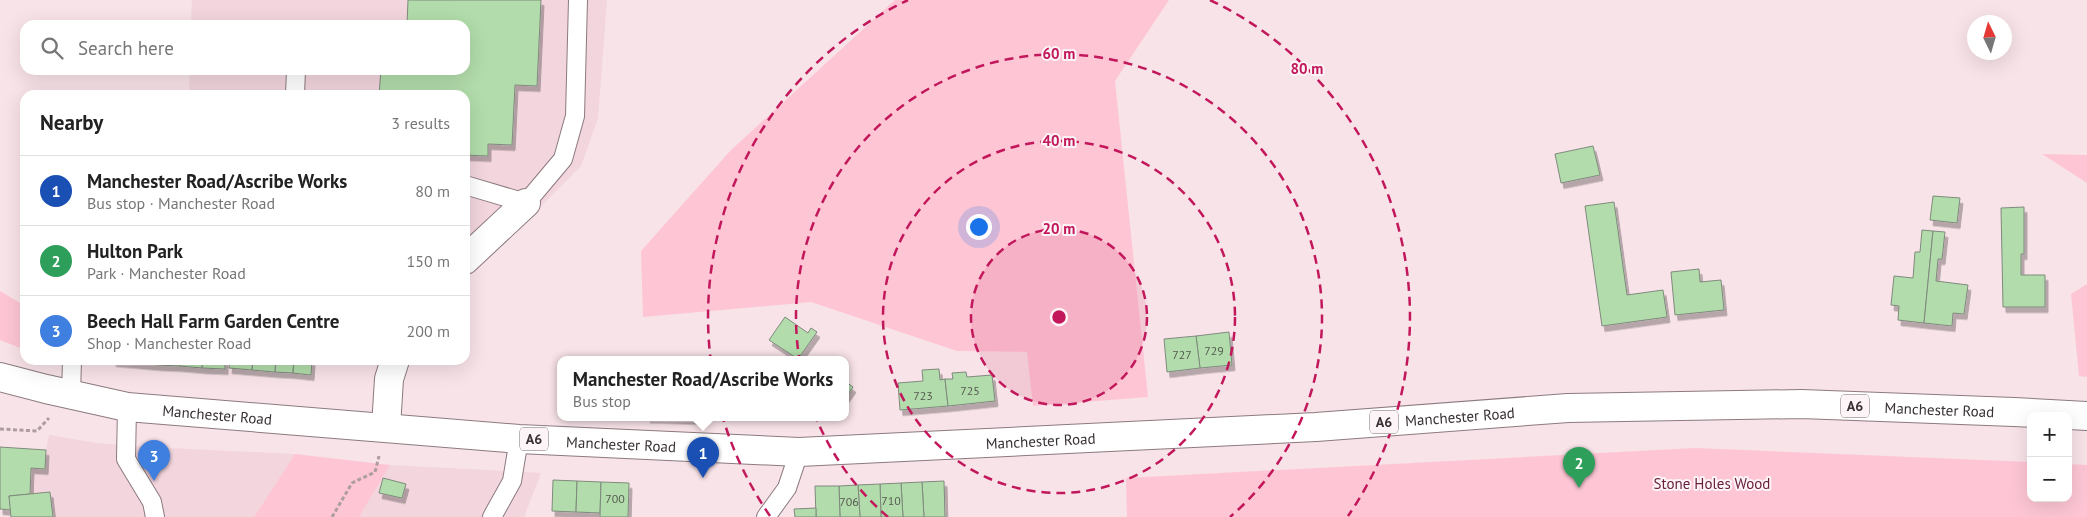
<!DOCTYPE html>
<meta charset="utf-8">
<style>
body{margin:0;font-family:"PT Sans",sans-serif;background:#f6f6f6;color:#222}
.controls{position:absolute;right:15px;bottom:15px;display:grid;overflow:hidden;border-radius:10px;box-shadow:0 5px 20px #0002}
.controls button{width:45px;height:45px;display:grid;place-items:center;padding:0;border:0;border-bottom:1px solid #e0e0e0;background:#fff;color:#222;font:25px sans-serif}
.compass{position:absolute;left:1967px;top:15px;width:45px;height:45px;border-radius:50%;background:#fff;box-shadow:0 5px 20px #0002;rotate:355deg}
.you{position:absolute;left:978px;top:226px;width:18px;height:18px;margin:-12px;border:4px solid #fff;border-radius:50%;background:#1a73e8;box-shadow:0 0 0 8px #1a73e833}
.badge{display:grid;place-items:center;width:32px;height:32px;border-radius:50%;background:#0f766e;color:#fff;font-size:16px;font-weight:700}
.pin{position:absolute;translate:-50% -41px;filter:drop-shadow(0 1px 2px #0008)}
.pin::after{content:'';position:absolute;top:26px;width:18px;height:15px;background:inherit;clip-path:polygon(0 0,100% 0,50% 100%)}
.popup{position:absolute;left:557px;top:356px;width:292px;height:65px;box-sizing:border-box;display:grid;place-content:center;border-radius:10px;background:#fff;filter:drop-shadow(0 1px 4px #0005);font-size:16px;white-space:nowrap;color:#767676}
.popup b{font-size:19px;color:#222}
.popup::after{content:'';position:absolute;left:50%;top:100%;margin-left:-10px;border:10px solid transparent;border-top-color:#fff}
.list{margin:0;padding:0;list-style:none}
h2{display:flex;justify-content:space-between;align-items:center;height:65px;margin:0;padding:0 20px;font-size:21px}
h2 small{font-size:16px;font-weight:400;color:#767676}
.list li{display:grid;grid-template-columns:32px 1fr auto;gap:15px;align-items:center;box-sizing:border-box;height:70px;padding:0 20px;border-top:1px solid #e0e0e0}
.list b{display:block;font-size:19px;white-space:nowrap}
.list p{margin:0;font-size:16px;white-space:nowrap;color:#767676}
.list em{font-size:16px;font-style:normal;color:#767676}
.icon{flex:none;width:28px;height:28px;fill:none;stroke:currentColor;stroke-width:2;stroke-linecap:round;stroke-linejoin:round}
.map{position:relative;flex:none;width:2087px;height:517px;overflow:hidden}
.search{position:absolute;background:#fff;box-shadow:0 5px 20px #0002;left:20px;top:20px;width:450px;height:55px;display:flex;align-items:center;gap:12px;box-sizing:border-box;padding:0 18px;border-radius:15px;color:#767676;font-size:19px}
.panel{position:absolute;background:#fff;box-shadow:0 5px 20px #0002;left:20px;top:90px;width:450px;height:275px;border-radius:15px}
.map>svg:first-child{display:block}
.built{fill:#f2d5dd}
.green{fill:#fec6d5}
.building{fill:#b2dcab;stroke:#7f8a7d;filter:url(#shadow)}
.lines{fill:none;stroke-linecap:round;stroke-linejoin:round}
.lane-casing{stroke:#8c7a7f;stroke-width:20}
.street-casing{stroke:#8c7a7f;stroke-width:30}
.highway-casing{stroke:#8c7a7f;stroke-width:30}
.path{stroke:#ad9da1;stroke-width:3;stroke-dasharray:4 2.5;stroke-linecap:butt}
.lane{stroke:#fff;stroke-width:18}
.street{stroke:#fff;stroke-width:28}
.highway{stroke:#fff;stroke-width:28}
.ring{fill:none;stroke:#c2185b;stroke-width:2.5;stroke-dasharray:9 6}
.labels{text-anchor:middle;dominant-baseline:central;stroke-width:4;stroke-linejoin:round;paint-order:stroke}
.number-label{font-size:12px;fill:#565b50}
.shield{fill:#fcf4f6;stroke:#736b6d;stroke-width:1}
.shield-label{font-size:14px;font-weight:bold;fill:#383032}
.street-label{font-size:15px;fill:#383032;stroke:#fcf4f6}
.park-label{font-size:15px;fill:#6a203c;stroke:#fcf4f6}
.centre{fill:#c2185b;stroke:#fcf4f6;stroke-width:2.5}
.ring-label{font-size:15px;text-anchor:middle;font-weight:bold;fill:#c2185b;stroke:#fcf4f6;stroke-width:4;stroke-linejoin:round;paint-order:stroke}
</style>
<div class="map">
<svg width="2087" height="517" viewBox="0 0 2087 517">
<defs>
<filter id="shadow"><feDropShadow dx="3" dy="5.5" stdDeviation="0" flood-color="#0004"/></filter>
</defs>
<rect width="100%" height="100%" fill="#f8e3e8"/>
<g class="built">
<polygon points="192,0 607,0 598,118 581,166 483,264 465,262 465,95 189,95 190,70 465,70 465,25 191,25"/>
<polygon points="49,435 97,443 146,447 295,454 254,517 11,517 30,494 31,468 45,469 46,450"/>
<polygon points="390,465 541,473 524,517 359,517"/>
</g>
<g class="green">
<polygon points="895,0 1169,0 1115,81 1148,397 1033,406 1027,352 957,351 811,302 643,317 641,251 731,150"/>
<polygon points="2042,154 2087,155 2087,183"/>
<polygon points="2087,284 2087,377 2079,376 2071,294"/>
<polygon points="0,291 25,306 25,350 0,340"/>
<polygon points="1695,448 2031,462 2031,498 2068,498 2068,464 2087,465 2087,517 1127,517 1126,478"/>
<polygon points="295,454 390,465 359,517 254,517"/>
</g>
<g class="building">
<polygon points="408,0 541,0 537,86 515,85 512,145 488,144 488,156 465,155 465,95 379,95 381,70 465,70 465,25 383,25 383,23 407,24"/>
<polygon points="1593,146 1600,175 1561,183 1555,154"/>
<polygon points="1933,196 1960,198 1957,223 1930,220"/>
<polygon points="1614,202 1627,295 1663,290 1667,317 1602,326 1585,206"/>
<polygon points="2024,207 2024,254 2021,254 2021,275 2045,275 2045,307 2003,307 2001,208"/>
<polygon points="1922,230 1933,231 1924,323 1898,320 1899,306 1891,305 1894,276 1913,278 1915,252 1920,252"/>
<polygon points="1933,231 1945,232 1942,259 1938,259 1936,281 1968,285 1964,314 1953,313 1952,326 1924,323"/>
<polygon points="1699,269 1700,282 1721,280 1724,310 1675,315 1671,272"/>
<polygon points="785,317 808,333 811,328 817,332 798,359 769,340"/>
<polygon points="1229,332 1232,365 1200,368 1196,336"/>
<polygon points="1196,336 1200,368 1167,372 1164,339"/>
<polygon points="113,360 136,360 136,363 113,361"/>
<polygon points="136,360 158,360 158,365 136,363"/>
<polygon points="158,360 181,360 180,366 158,365"/>
<polygon points="181,360 203,360 202,368 180,366"/>
<polygon points="203,360 225,360 225,369 202,368"/>
<polygon points="230,360 253,360 252,370 229,368"/>
<polygon points="253,360 276,360 275,372 252,370"/>
<polygon points="276,360 294,360 293,373 275,372"/>
<polygon points="294,360 312,360 311,375 293,373"/>
<polygon points="939,369 940,380 945,379 948,406 900,410 898,383 923,381 922,370"/>
<polygon points="966,372 967,377 992,375 995,401 948,406 945,379 953,379 952,373"/>
<polygon points="846,382 853,387 846,397"/>
<polygon points="647,417 698,417 698,419"/>
<polygon points="0,447 46,450 45,469 31,468 30,494 9,496 11,510 0,509"/>
<polygon points="383,478 406,484 402,498 379,493"/>
<polygon points="553,480 577,481 576,512 552,511"/>
<polygon points="577,481 601,482 600,513 576,512"/>
<polygon points="944,481 945,517 924,517 922,482"/>
<polygon points="601,482 629,483 628,517 600,517"/>
<polygon points="922,482 924,517 903,517 901,483"/>
<polygon points="901,483 903,517 881,517 880,484"/>
<polygon points="880,484 881,517 860,517 858,485"/>
<polygon points="858,485 860,517 840,517 839,486"/>
<polygon points="815,486 839,486 840,517 816,517"/>
<polygon points="50,492 53,517 11,517 9,496"/>
<polygon points="816,508 816,517 795,517 794,509"/>
</g>
<g class="lines">
<defs>
<g id="lane">
<polyline points="295,95 296,70"/>
<polyline points="465,185 526,203 563,159 575,116 578,0"/>
<polyline points="71,395 72,360"/>
<polyline points="127,407 126,459 152,502 155,517"/>
<polyline points="492,517 512,481 519,439"/>
<polyline points="766,517 787,488 799,452"/>
</g>
<g id="street">
<polyline points="465,260 526,203"/>
<polyline points="386,427 389,379 395,360"/>
</g>
<g id="highway">
<path id="s1" d="M 0,377 L 46,389 L 127,407 L 519,439 L 799,452 L 1316,427 L 1568,408 L 1801,404 L 2014,412 L 2087,416"/>
</g>
</defs>
<use href="#lane" class="lane-casing"/>
<use href="#street" class="street-casing"/>
<use href="#highway" class="highway-casing"/>
<g class="path">
<polyline points="0,429 37,431 49,418"/>
<polyline points="332,517 352,483 375,472 379,456"/>
</g>
<use href="#lane" class="lane"/>
<use href="#street" class="street"/>
<use href="#highway" class="highway"/>
</g>
<circle cx="1059" cy="317" r="88" fill="#c2185b" fill-opacity=".12"/>
<g class="ring">
<circle cx="1059" cy="317" r="88"/>
<circle cx="1059" cy="317" r="176"/>
<path d="M888 517A263 263 0 1 1 1230 517"/>
<path d="M770 516A351 351 0 0 1 908 0M1210 0A351 351 0 0 1 1348 516"/>
</g>
<g class="labels">
<g class="number-label">
<text x="1214" y="350">729</text>
<text x="1182" y="354">727</text>
<text x="970" y="390">725</text>
<text x="923" y="395">723</text>
<text x="615" y="498">700</text>
<text x="891" y="500">710</text>
<text x="849" y="501">706</text>
</g>
<g class="shield">
<rect x="1841" y="394.5" width="28" height="23" rx="4"/>
<rect x="1370" y="410.5" width="28" height="23" rx="4"/>
<rect x="520" y="427.5" width="28" height="23" rx="4"/>
</g>
<g class="shield-label">
<text x="1855" y="406">A6</text>
<text x="1384" y="422">A6</text>
<text x="534" y="439">A6</text>
</g>
<g class="street-label">
<text stroke="none"><textPath href="#s1" startOffset="1946">Manchester Road</textPath></text>
<text stroke="none"><textPath href="#s1" startOffset="221">Manchester Road</textPath></text>
<text stroke="none"><textPath href="#s1" startOffset="1466">Manchester Road</textPath></text>
<text stroke="none"><textPath href="#s1" startOffset="1046">Manchester Road</textPath></text>
<text stroke="none"><textPath href="#s1" startOffset="626">Manchester Road</textPath></text>
</g>
<g class="park-label">
<text x="1712" y="483">Stone Holes Wood</text>
</g>
</g>
<circle cx="1059" cy="317" r="8" class="centre"/>
<g class="ring-label">
<text x="1059" y="59">60 m</text>
<text x="1307" y="74">80 m</text>
<text x="1059" y="146">40 m</text>
<text x="1059" y="234">20 m</text>
</g>
</svg>
<div class="controls">
<button>+</button>
<button>−</button>
</div>
<svg class="compass" viewBox="-18 -18 36 36"><path d="M0-13l5 13h-10z" fill="#e53935"/><path d="M0 13l5-13h-10z" fill="#767676"/></svg>
<div class="you"></div>
<div class="pin badge" style="left:703px;top:478px;background:#1a4fb4">1</div>
<div class="popup"><b>Manchester Road/Ascribe Works</b>Bus stop</div>
<div class="pin badge" style="left:1579px;top:488px;background:#2e9e5b">2</div>
<div class="pin badge" style="left:154px;top:481px;background:#3f7fe0">3</div>
<div class="search"><svg class="icon" aria-label="search" viewBox="0 0 24 24"><circle cx="10" cy="10" r="6"/><path d="M15 15l6 6"/></svg>Search here</div>
<section class="panel">
<h2>Nearby<small>3 results</small></h2>
<ul class="list">
<li><span class="badge" style="background:#1a4fb4">1</span><div><b>Manchester Road/Ascribe Works</b><p>Bus stop · Manchester Road</p></div><em>80 m</em></li>
<li><span class="badge" style="background:#2e9e5b">2</span><div><b>Hulton Park</b><p>Park · Manchester Road</p></div><em>150 m</em></li>
<li><span class="badge" style="background:#3f7fe0">3</span><div><b>Beech Hall Farm Garden Centre</b><p>Shop · Manchester Road</p></div><em>200 m</em></li>
</ul>
</section>
</div>
